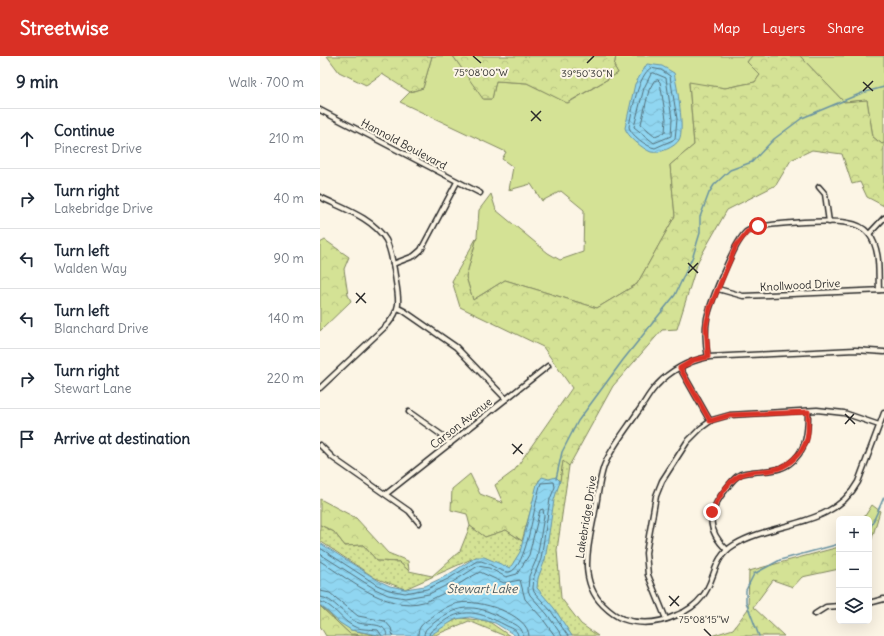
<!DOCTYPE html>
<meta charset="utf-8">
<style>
body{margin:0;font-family:Delius,sans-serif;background:#f2f2f3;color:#1f2937}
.controls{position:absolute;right:12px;bottom:12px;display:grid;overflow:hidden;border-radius:6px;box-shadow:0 4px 16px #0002}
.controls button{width:36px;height:36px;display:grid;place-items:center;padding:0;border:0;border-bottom:1px solid #e0e1e3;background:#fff;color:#1f2937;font:20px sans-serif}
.stop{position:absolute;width:12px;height:12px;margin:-9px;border:3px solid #d93025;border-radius:50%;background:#fff}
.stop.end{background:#d93025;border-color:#fff;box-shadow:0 1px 4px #0008}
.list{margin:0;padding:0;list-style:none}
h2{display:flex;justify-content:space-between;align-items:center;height:52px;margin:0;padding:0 16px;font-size:17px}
h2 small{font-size:13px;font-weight:400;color:#747a83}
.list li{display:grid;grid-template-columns:26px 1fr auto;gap:12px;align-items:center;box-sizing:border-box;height:60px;padding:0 16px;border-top:1px solid #e0e1e3}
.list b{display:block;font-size:15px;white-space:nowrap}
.list p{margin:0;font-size:13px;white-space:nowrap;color:#747a83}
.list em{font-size:13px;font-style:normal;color:#747a83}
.icon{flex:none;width:22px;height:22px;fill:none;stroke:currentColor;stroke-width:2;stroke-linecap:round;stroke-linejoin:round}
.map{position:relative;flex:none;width:564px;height:580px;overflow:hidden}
header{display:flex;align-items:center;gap:24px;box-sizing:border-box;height:56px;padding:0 20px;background:#d93025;color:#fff}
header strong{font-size:19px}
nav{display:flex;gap:22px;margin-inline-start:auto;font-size:14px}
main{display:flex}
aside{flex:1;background:#fff}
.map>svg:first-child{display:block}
.grass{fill:#d4e295;stroke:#808660}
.forest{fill:url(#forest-crowns);stroke:#808660}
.park{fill:url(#park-dots);stroke:#808660}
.water{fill:url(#water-waves);stroke:#6892a2}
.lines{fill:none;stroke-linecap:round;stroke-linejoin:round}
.shore{stroke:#536f7a;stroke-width:1}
.stream{stroke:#6892a2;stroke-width:1.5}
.minor-casing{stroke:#2b2b2b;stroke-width:7}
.minor{stroke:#fcf5e5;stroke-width:4}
.route{stroke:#d93025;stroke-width:5}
.ticks{fill:none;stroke:#2b2b2b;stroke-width:1.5}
.labels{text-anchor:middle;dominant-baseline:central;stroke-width:4;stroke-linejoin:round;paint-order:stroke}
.street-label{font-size:11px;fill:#2b2b2b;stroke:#fcf5e5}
.water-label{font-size:12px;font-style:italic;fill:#44565c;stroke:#fcf5e5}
.ticks-label{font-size:10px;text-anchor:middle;fill:#2b2b2b;stroke:#fcf5e5;stroke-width:4;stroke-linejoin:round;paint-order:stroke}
</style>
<header>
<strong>Streetwise</strong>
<nav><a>Map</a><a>Layers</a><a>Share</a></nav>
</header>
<main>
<aside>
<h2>9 min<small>Walk · 700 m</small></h2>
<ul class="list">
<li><svg class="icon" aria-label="ahead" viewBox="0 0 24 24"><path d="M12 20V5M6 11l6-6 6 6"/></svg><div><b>Continue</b><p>Pinecrest Drive</p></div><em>210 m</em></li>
<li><svg class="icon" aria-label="right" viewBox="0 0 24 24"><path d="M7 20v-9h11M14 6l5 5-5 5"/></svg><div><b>Turn right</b><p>Lakebridge Drive</p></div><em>40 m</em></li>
<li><svg class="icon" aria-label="left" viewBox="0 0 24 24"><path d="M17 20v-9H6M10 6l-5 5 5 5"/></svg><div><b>Turn left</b><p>Walden Way</p></div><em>90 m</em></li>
<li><svg class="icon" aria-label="left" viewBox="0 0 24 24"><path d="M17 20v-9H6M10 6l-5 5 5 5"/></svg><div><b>Turn left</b><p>Blanchard Drive</p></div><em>140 m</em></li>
<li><svg class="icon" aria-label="right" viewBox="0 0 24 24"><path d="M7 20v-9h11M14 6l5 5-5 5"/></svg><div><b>Turn right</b><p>Stewart Lane</p></div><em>220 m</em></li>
<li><svg class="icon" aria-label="arrive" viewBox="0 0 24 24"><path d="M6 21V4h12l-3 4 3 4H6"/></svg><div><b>Arrive at destination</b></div></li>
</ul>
</aside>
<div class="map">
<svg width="564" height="580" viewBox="0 0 564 580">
<defs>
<pattern id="forest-crowns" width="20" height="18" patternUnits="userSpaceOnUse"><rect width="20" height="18" fill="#d4e295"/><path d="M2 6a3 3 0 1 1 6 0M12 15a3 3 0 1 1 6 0" fill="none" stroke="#b6c281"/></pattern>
<pattern id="park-dots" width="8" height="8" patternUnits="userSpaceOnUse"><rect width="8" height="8" fill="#d4e295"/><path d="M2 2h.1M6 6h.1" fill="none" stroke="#b6c281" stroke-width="1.8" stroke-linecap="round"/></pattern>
<pattern id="water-waves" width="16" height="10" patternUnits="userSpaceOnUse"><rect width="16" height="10" fill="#90d6f1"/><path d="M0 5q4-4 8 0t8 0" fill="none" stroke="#7cb8cf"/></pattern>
</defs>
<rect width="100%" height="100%" fill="#fcf5e5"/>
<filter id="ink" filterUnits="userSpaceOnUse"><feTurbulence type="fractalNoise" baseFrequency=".025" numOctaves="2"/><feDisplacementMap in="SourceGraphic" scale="8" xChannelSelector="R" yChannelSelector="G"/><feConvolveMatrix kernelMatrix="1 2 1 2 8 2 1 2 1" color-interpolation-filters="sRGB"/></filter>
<g filter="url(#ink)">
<g class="grass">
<polygon points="112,0 133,0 164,43 172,43 176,25 207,27 248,47 298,17 294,10 296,0 432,0 427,6 440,19 435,26 405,32 369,27 374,89 350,109 355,160 317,228 277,252 185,224 153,244 146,221 157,181 159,154 171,138 176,154 228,197 240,204 263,196 264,154 241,135 222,145 211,128 189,134 193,111 182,103 186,96 80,46 90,36 103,32"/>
<polygon points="480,0 564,0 564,87 562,88 553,81 547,44 524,46"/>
</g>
<g class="forest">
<polygon points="7,0 112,0 103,32 90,36 62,18 46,29 19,16"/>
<polygon points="133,0 296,0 294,10 298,17 247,47 207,27 176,25 172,43 163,43"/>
<polygon points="432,0 480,0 524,46 547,44 553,81 562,88 564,87 564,150 547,141 540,126 532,128 522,98 492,94 471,104 456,129 407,154 378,205 357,273 342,274 293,330 249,410 243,406 240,425 202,485 186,474 165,481 150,470 147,458 131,454 132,433 150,418 160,438 183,447 175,429 194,415 252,332 223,291 140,251 132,225 157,181 146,221 153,244 185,224 277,252 317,228 355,160 350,109 374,89 369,26 405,32 435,26 440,19 427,6"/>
<polygon points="5,184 29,201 24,213 28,239 31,245 0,275 0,187"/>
<polygon points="0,443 36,462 68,497 88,505 89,515 79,506 57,505 43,489 25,490 14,476 0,469"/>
<polygon points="552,449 560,455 549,493 549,463 543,463"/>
<polygon points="519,491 519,513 482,521 473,531 453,524 433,551 464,580 391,580 413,573 428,553 429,515"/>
<polygon points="0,550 30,578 39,580 6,580 0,570"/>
</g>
<g class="park">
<polygon points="243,405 249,410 237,494 241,542 261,568 278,580 252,580 217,532 190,512 156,501 85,533 55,522 0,485 0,469 14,476 25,490 43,489 57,505 79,506 89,515 112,520 140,495 150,470 165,481 186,474 202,485 219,424 240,425"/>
<polygon points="0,550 31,574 60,580 30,578"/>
<polygon points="140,562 168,565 190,580 185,580 149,565 113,580 99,580"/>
</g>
<g class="water">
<path d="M 327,8 L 342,10 L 354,17 C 357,29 365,74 359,84 C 355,91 339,98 331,96 C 323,93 307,80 305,72 L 315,28 Z"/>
<polygon points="222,421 229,423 236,421 240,425 234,444 225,504 218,522 217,532 234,552 252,580 196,580 175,567 150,561 136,563 109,580 64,580 31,574 20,567 0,549 0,487 59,525 70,530 85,533 105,530 126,520 156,501 164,501 190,512 200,496 217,428"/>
</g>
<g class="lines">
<g class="shore">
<path d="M 331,12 L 341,14 L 350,20 L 357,63 L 355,83 L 335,92 C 327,91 311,79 309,71 C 311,58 319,17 331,12 Z"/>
<polygon points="334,17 346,22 352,63 351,80 334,87 314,71 324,32 331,18"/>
<polygon points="338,24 340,26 346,63 345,76 335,80 321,68 329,34 334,25"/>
<path d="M 0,492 L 57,529 L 69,534 L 85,537 L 107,533 L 128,523 L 157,505 C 169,504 178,517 189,516 C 207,514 215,442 221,427 L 234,426 L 235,431 L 230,443 L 221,503 L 214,520 L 213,532 L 214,536 L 231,555 L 248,580"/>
<polyline points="0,498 55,533 68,539 85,542 109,538 131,527 158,510 169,512 186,521 197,518 209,499 220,454 223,453 224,460 217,502 209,520 208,534 210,539 227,558 242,580"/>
<path d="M 0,505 C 32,525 72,561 112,543 C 129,536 143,524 160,516 L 184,527 L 200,524 L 205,543 L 222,562 L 235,580"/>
<polyline points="0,535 10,537 38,560 65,565 71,572 73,580"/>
<path d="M 0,541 C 14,542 24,560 36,566 C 46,571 66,564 67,580"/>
<path d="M 0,546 C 12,547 22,565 33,570 C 40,574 50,573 58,574 L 62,580"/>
<path d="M 98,580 C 98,571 102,568 109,563 C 119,556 127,549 139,547 C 158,543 209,558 209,580"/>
<path d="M 104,580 C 104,572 109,571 115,566 C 140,546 159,549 186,564 C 194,568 203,570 203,580"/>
<path d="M 109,580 C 109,574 115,573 119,569 C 142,550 160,556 185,569 C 190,572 198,573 198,580"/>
</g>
<g class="stream">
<polyline points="236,423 242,396 258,365 303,304 355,239 373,200 380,177 380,161 389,137 394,129 410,114 432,106 454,83 482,62 542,37 564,31"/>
<polyline points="549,475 564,441"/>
<polyline points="439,580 426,546 426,534 434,518 460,504 519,488"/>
</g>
<defs>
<g id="minor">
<polyline points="0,54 160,137"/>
<polyline points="499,131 505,138 509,166"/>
<path d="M 0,141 C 22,152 53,162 66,184 C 72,196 74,213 76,226 C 79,245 81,252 68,268 L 0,332"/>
<polyline points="549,178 564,162"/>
<polyline points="73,208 94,200 101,194 137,126"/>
<polyline points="398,233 423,240 564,234"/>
<polyline points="78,252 84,255 136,291 186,343"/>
<path d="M 564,296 L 535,294 L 388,301 C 369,305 350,315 337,329 C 329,337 324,348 317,357 C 306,374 292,390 284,410 C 279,424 278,440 275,455 C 269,487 257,523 283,549 C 289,555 295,560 303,563 C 321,569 340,567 357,559 C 366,556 377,548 382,541 C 396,524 392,502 414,489 C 454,465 513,472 538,426 L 564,357"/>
<path d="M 388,301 C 385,288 385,275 387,262 C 391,245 414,187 426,176 C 438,166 511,164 528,167 C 536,168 544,172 549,178 C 561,194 558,216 559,234"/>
<polyline points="360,312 390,365"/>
<polyline points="89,356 123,380 130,388"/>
<polyline points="0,389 13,402 89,455 99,467"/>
<polyline points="66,438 228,310"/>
<path d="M 407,494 C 385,473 388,455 406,433 C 411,427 414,421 421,418 C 437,413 455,418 469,408 C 487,395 488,376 488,356"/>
<polyline points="549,547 564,543"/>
<polyline points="495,558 506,551 519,550"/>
<polyline points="346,563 328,519 326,497 336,440 342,425 367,386 381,372 392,364 410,359 497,354 524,357 559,369"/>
</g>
</defs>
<use href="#minor" class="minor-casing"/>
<use href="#minor" class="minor"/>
</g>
</g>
<g class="lines" filter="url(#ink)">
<path class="route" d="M 392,456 C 397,444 407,426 419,420 C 429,414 441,416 452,414 C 467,412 482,398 487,383 C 489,375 488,365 488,356 L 410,359 L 390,365 L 360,312 L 374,304 L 388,301 L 386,270 L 390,252 L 416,190 L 427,176 L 438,170"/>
</g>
<path class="ticks" d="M 153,0 L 161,7M 267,7 L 274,0M 543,26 L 553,35M 543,35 L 553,25M 211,55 L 221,65M 211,65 L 221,55M 368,207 L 378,217M 368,217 L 378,207M 36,237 L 46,247M 36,247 L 45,237M 525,358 L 535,368M 525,368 L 534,358M 192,388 L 203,398M 193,398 L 202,388M 349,540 L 359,550M 350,550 L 359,540M 384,573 L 391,580"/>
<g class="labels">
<g class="street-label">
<text transform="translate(84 88) rotate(28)">Hannold Boulevard</text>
<text transform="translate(480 229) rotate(-3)">Knollwood Drive</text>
<text transform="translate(141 367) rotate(-38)">Carson Avenue</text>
<text transform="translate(266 461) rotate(-81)">Lakebridge Drive</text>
</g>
<g class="water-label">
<text x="162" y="532">Stewart Lake</text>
</g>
</g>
<g class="ticks-label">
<text x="161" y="20">75°08'00"W</text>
<text x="267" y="21">39°50'30"N</text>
<text x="384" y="567">75°08'15"W</text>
</g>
</svg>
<div class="controls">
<button>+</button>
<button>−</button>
<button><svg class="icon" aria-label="layers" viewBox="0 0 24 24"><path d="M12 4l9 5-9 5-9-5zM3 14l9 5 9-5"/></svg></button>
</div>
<div class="stop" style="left:438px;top:170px"></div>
<div class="stop end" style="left:392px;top:456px"></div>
</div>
</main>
